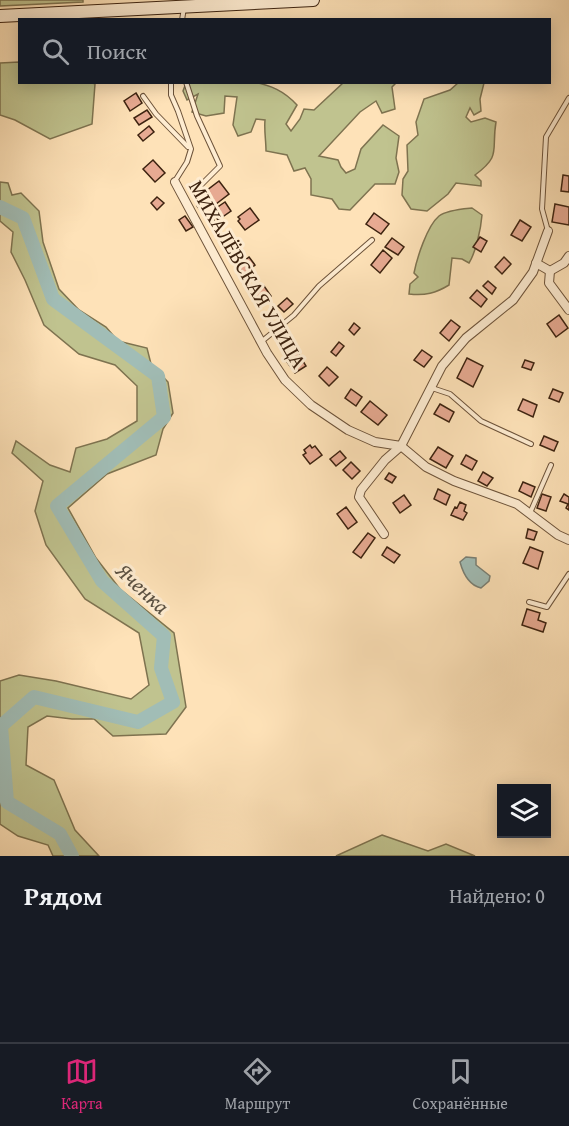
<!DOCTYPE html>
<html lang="ru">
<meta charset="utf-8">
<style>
body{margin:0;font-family:"Gentium Book Plus",serif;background:#242831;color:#f1f3f6}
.controls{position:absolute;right:18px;bottom:18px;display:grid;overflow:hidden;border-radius:0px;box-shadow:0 3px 15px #0003}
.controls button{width:54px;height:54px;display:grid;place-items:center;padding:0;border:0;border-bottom:2px solid #363941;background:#171b24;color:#f1f3f6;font:30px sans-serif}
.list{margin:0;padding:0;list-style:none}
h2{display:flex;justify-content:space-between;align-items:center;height:78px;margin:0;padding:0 24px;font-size:26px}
h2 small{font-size:20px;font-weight:400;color:#9ea1a6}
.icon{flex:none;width:33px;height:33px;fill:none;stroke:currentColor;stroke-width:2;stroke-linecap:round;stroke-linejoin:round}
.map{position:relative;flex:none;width:569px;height:856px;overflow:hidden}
.search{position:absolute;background:#171b24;box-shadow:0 3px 15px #0003;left:18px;right:18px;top:18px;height:66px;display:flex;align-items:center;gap:15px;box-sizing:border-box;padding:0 21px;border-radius:0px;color:#9ea1a6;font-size:22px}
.sheet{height:186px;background:#171b24}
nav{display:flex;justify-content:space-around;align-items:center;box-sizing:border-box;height:84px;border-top:2px solid #363941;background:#171b24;font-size:16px;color:#9ea1a6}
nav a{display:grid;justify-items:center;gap:3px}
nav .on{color:#db2777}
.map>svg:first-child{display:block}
.green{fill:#c0c38f;stroke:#7e7350;stroke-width:1.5}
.water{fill:#a1bdb6;stroke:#797f74;stroke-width:1.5}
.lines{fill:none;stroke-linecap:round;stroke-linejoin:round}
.river{stroke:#a1bdb6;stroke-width:14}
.building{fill:#e7aa92;stroke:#3d2310;stroke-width:1.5}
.lane-casing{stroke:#6d533a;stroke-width:6}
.street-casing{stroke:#6d533a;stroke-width:10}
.secondary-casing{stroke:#3d2310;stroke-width:14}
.lane{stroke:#feecd1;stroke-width:4}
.street{stroke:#feecd1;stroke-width:8}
.secondary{stroke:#feecd1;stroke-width:12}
.labels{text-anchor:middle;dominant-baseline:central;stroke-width:6;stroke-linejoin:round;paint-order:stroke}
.street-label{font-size:21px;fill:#3d2310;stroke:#feecd1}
.water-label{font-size:22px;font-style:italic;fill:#5b5142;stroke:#feecd1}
</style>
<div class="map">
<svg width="569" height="856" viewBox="0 0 569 856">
<rect width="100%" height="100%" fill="#fee2b8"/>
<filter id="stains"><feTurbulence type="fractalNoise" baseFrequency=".00333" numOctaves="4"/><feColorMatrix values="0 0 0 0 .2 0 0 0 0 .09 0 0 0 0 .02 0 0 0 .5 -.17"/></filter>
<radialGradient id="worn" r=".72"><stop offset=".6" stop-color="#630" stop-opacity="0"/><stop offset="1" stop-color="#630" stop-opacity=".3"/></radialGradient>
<g class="green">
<polygon points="0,0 83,0 83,2 0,6"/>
<polygon points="19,62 20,82 91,82 95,84 92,124 50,139 15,120 0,115 0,63"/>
<path d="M 252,82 C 271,85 284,91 297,105 L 286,124 L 291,131 L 300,119 L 304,109 L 314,110 L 343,83 L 396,83 L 392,87 L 395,109 L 382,113 L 376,101 L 360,112 L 319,156 L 338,160 L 341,167 L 346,173 L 355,169 L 361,149 L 383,125 L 399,136 L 396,158 L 399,172 L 395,184 L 375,184 L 350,210 L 339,209 L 332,199 L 311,195 L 311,179 L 305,168 L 294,171 L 287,155 L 266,151 C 266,140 264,131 265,120 L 256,119 L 251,132 L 238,136 L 233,125 L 237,97 L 225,96 L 224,113 L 206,116 L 192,112 L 198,94 L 187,100 L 183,91 L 186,83 Z"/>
<path d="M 458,83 L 484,83 L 480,99 L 481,111 L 474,115 L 470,108 L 466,117 L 471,122 L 485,118 L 496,122 C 491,151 502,155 475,175 L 481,181 L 481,186 L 456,183 L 448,194 L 427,211 L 411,209 L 402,195 L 403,179 L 408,171 L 407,145 L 418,135 L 416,122 L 424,99 L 450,90 Z"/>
<polygon points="0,182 8,183 12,195 21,193 39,211 43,242 59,289 79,310 106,327 118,341 147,348 151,364 168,382 173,413 163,429 156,455 107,474 68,508 96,558 120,589 174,633 186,707 166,734 113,736 94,719 72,719 47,716 28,727 26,765 54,780 75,830 99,856 53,856 48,845 18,836 0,824 0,681 19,675 56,681 131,699 149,685 139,633 85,599 46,545 35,511 43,481 12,453 16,441 50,465 70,472 76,448 107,439 137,421 137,386 115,365 79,354 44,325 25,280 11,252 13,232 0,221"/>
<path d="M 472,208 L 482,215 C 481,228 476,252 469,263 L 462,259 L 452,258 L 449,285 C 436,293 425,296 409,294 L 410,284 L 418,277 L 414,273 C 417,258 427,226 439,216 C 447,210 462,209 472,208 Z"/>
<polygon points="382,835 428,851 446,844 475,856 336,856"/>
</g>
<path class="water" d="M 466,557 L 476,558 L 476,565 L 490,576 L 489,581 L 481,588 C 468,585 463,573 460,562 Z"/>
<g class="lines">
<polyline class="river" points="0,207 23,218 53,299 158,376 164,417 57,506 102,581 164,636 161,668 173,702 138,722 34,697 1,726 7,802 60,834 72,856"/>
</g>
<g class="building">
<polygon points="136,93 142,103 130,111 124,101"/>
<polygon points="147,110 152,117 139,125 134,118"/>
<polygon points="149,126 154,132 143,141 138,135"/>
<polygon points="153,160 165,173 155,182 143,169"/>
<polygon points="563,175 569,176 569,192 561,191"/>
<polygon points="219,181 229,194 216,204 206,191"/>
<polygon points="157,197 164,203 157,210 151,203"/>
<polygon points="225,202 231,211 218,220 212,211"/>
<polygon points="555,204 569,207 569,225 552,222"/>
<polygon points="250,208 259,220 245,230 238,221 240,219 238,217"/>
<polygon points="374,213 389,224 381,234 366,224"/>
<polygon points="185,216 193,227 186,231 179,220"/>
<polygon points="520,220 531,227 522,241 511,235"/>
<polygon points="480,237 487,241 481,252 473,247"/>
<polygon points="392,238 404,247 398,255 385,247"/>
<polygon points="383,250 392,258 380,273 371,265"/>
<polygon points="249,257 255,265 244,274 238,266"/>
<polygon points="504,257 511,264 502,274 495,267"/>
<polygon points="488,281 496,288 492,294 483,286"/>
<polygon points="264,286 271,296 261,303 253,293"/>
<polygon points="477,290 487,299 481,307 470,298"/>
<polygon points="287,298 293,304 284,312 278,306"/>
<polygon points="559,315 568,328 556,337 547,324"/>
<polygon points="451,320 460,327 449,341 440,333"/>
<polygon points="354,323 360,328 354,335 349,330"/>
<polygon points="339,342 344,346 336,356 331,352"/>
<polygon points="295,348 306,366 295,373 287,362 293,358 289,351"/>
<polygon points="422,350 432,357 424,367 414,360"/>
<polygon points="467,358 483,366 473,387 457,378"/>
<polygon points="525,360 534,363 531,370 522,367"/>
<polygon points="327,367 338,377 329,386 319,376"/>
<polygon points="351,389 362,397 356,406 345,398"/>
<polygon points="553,389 563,393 559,402 549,398"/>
<polygon points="523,399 537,405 533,417 518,410"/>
<polygon points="370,401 387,415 378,425 361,412"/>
<polygon points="440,404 454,412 449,422 434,414"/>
<polygon points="544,436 558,442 554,451 540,445"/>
<polygon points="310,445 312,448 315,446 322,455 310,464 303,455 306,453 304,450"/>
<polygon points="438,447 453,456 446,468 430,459"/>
<polygon points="340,451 346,458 336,466 330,459"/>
<polygon points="466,455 477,461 472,470 461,464"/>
<polygon points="351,462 360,471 352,479 343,470"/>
<polygon points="483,472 493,478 487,486 478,481"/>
<polygon points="389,473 396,477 392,483 385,479"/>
<polygon points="523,482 535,487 531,497 519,491"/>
<polygon points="438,489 450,495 446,505 434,499"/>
<polygon points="542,494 551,497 546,511 537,508"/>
<polygon points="564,494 569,497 569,510 566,508 568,504 560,501"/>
<polygon points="404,495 411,505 400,513 393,503"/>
<polygon points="460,502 466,505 464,511 467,513 463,520 451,515 455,507 457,508"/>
<polygon points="346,507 357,522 348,529 337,514"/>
<polygon points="528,529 537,532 534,540 526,538"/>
<polygon points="368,533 375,538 361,558 353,552"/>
<polygon points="387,547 400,555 394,563 382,555"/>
<polygon points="530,547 543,552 538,569 523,563"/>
<polygon points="527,609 540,613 538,620 546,623 543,632 522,625"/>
</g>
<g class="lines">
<defs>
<g id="lane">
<polyline points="182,20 184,8"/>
<polyline points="171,82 171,95 178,111 191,149 187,162 175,181"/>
<polyline points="186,82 197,116 220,166 199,187 199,205 212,221"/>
<polyline points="143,96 156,114 188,147"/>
<polyline points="548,231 542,209 546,137 569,98"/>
<polyline points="261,342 294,315 319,286 372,240"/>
<polyline points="432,388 450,394 481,421 531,444"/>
<polyline points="530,513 551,465"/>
<polyline points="529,602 547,607 569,574"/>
</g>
<g id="street">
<polyline points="175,182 267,353 285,380 311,405 348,430 375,442 401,446 426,467 454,481 517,504 558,535 569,540"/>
<polyline points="536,263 550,271 564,263 569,256"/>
<polyline points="550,271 549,283 569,310"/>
<polyline points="384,534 359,497 361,490 385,460 401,446 442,366 466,338 513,300 533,272 548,231"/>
</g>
<polyline id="secondary" points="0,16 313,0"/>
</defs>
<use href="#lane" class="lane-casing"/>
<use href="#street" class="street-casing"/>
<use href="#secondary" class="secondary-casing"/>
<use href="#lane" class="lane"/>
<use href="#street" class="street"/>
<use href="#secondary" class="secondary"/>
</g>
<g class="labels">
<g class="street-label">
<text transform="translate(248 274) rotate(60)">МИХАЛЁВСКАЯ УЛИЦА</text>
</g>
<g class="water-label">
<text transform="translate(143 588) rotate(43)">Яченка</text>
</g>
</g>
<rect width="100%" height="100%" filter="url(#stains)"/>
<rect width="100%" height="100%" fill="url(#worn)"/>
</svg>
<div class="controls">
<button><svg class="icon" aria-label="layers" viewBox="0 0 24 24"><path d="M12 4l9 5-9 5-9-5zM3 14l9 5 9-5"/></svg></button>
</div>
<div class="search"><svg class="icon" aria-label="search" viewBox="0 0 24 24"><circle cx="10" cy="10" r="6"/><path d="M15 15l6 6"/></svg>Поиск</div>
</div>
<section class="sheet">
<h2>Рядом<small>Найдено: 0</small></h2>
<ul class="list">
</ul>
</section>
<nav>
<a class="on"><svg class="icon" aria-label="map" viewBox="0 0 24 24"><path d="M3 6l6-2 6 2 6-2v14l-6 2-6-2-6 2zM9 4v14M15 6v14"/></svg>Карта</a>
<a><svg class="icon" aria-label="directions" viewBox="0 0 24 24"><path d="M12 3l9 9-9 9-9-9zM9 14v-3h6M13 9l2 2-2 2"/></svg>Маршрут</a>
<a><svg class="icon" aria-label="saved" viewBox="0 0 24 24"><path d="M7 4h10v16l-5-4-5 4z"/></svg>Сохранённые</a>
</nav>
